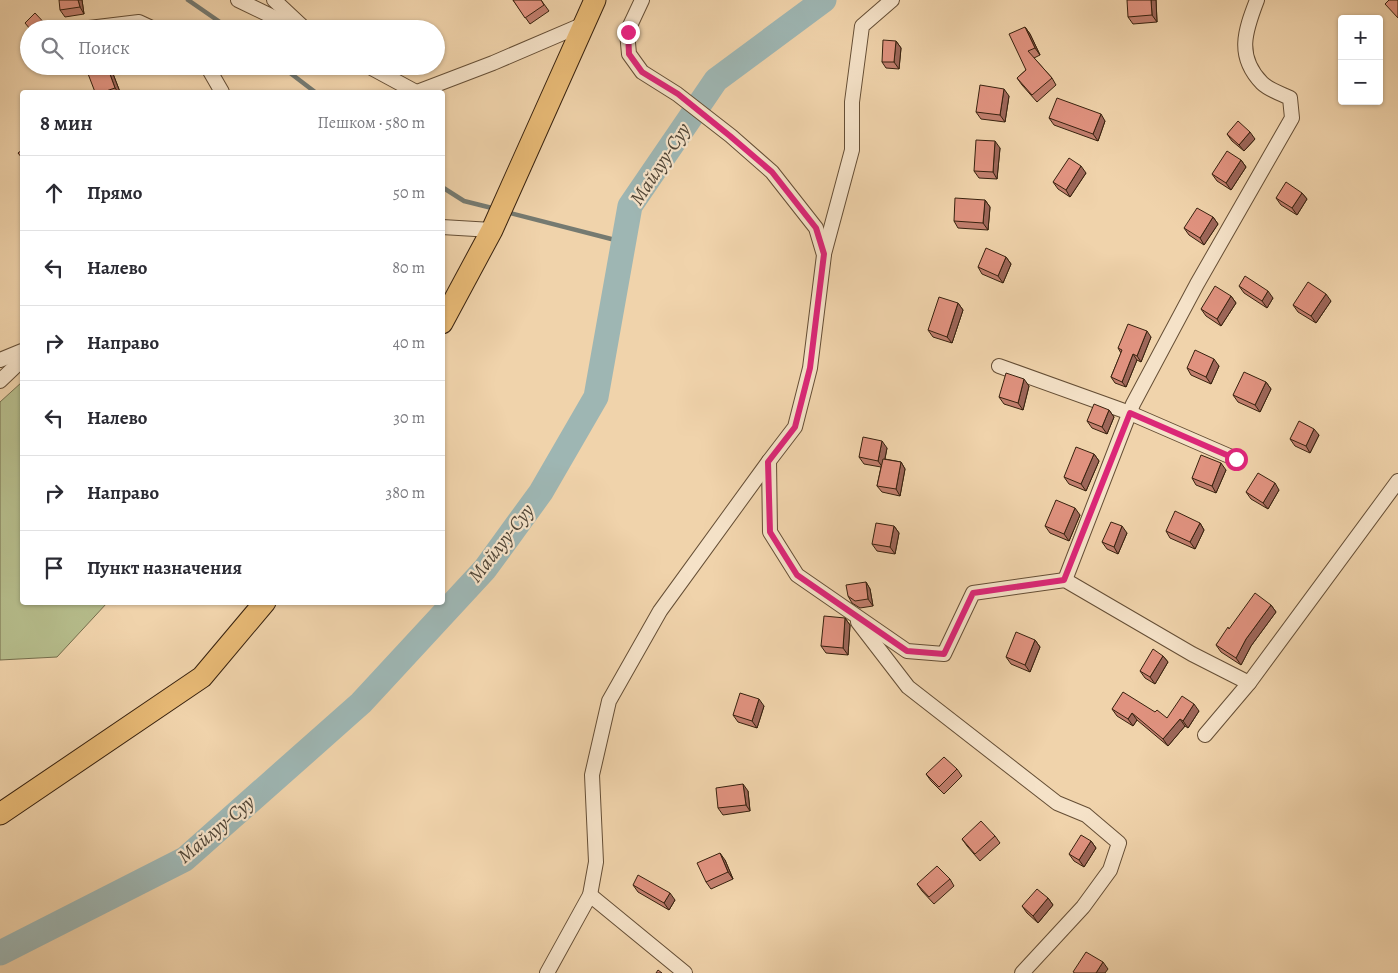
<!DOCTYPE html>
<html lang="ru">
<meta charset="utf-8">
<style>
body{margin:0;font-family:Alegreya,serif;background:#f2f2f3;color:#2b2b33}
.controls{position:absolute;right:15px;top:15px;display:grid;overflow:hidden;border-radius:5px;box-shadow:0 1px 4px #0004}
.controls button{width:45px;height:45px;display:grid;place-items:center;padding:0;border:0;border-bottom:1px solid #e1e1e2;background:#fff;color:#2b2b33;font:25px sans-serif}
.stop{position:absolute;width:15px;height:15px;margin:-11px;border:4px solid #db2777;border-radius:50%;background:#fff}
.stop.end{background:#db2777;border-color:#fff;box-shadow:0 1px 5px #0008}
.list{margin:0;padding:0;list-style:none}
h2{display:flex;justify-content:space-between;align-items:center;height:65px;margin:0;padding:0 20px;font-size:21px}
h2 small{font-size:16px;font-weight:400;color:#7c7c81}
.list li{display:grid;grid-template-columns:32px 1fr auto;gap:15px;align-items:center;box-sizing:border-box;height:75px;padding:0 20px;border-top:1px solid #e1e1e2}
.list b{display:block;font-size:19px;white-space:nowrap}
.list em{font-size:16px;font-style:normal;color:#7c7c81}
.icon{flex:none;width:28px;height:28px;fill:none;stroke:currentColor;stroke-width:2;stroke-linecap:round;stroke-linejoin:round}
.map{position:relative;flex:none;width:1398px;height:973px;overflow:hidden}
.search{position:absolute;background:#fff;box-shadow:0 1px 4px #0004;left:20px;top:20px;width:425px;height:55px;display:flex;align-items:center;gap:12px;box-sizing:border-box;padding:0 18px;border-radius:28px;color:#7c7c81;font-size:19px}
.panel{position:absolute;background:#fff;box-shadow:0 1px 4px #0004;left:20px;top:90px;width:425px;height:515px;border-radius:5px}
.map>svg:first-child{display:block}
.green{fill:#b6bd8c;stroke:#766f4d}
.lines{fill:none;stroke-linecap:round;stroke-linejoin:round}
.stream{stroke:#757a71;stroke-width:4.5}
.river{stroke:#9eb6b3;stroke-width:25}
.minor-casing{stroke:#654e35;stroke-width:16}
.primary-casing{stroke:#37210e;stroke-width:23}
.minor{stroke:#f5e2c8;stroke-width:14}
.primary{stroke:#e8ba76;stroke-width:21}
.wall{fill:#c17e6d;stroke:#37210e}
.shaded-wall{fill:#9d6659;stroke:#37210e}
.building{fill:#e0927f;stroke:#37210e}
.route{stroke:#db2777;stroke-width:6}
.labels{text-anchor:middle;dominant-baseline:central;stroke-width:4.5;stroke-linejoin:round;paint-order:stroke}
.water-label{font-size:20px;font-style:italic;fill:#514637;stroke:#f5e2c8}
</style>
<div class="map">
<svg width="1398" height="973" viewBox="0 0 1398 973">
<rect width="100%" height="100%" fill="#f0d3ab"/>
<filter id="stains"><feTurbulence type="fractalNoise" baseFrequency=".004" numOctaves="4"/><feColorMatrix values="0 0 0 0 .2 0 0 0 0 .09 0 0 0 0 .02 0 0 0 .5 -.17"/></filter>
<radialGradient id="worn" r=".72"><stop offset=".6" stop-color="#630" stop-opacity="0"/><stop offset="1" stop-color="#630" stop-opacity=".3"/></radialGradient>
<polygon class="green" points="22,382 22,602 107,603 57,657 0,660 0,402"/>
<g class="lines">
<g class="stream">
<polyline points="188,0 230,29"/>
<polyline points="281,66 315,92"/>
<polyline points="442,187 464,201 496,209"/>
<polyline points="506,212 623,242"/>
</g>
<polyline class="river" points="0,953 185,859 361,703 485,569 541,492 596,397 630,206 716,80 824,0"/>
<defs>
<g id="minor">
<polyline points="238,0 298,29"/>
<polyline points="274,0 303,27"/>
<polyline points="642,0 627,32 629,54 642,72 677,94 731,136 772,172 816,228 824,255 810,368 795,427 769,461 770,532 797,575 907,651 944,654 973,593 1065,580 1192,654 1249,683"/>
<polyline points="89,28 139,22 154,29"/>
<polyline points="207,66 222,92"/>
<polyline points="368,66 416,92"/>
<polyline points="417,92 493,63 584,24"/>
<polyline points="442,227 492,230"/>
<polyline points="824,254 852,150 852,102 862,26 892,0"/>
<polyline points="0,360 22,351"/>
<polyline points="999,366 1130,413 1236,459"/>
<polyline points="0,381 22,360"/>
<path d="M 1065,580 L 1133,404 L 1197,284 L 1292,118 L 1290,98 C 1282,94 1269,90 1262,83 C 1236,56 1245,31 1257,0"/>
<polyline points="858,622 908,687 1057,803 1086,815 1119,843 1110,870 1083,907 1022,973"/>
<polyline points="1205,735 1249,683 1398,481"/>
<polyline points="590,895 685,973"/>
<polyline points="547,973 590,895 596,862 592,775 609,701 660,611 769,461"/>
</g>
<g id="primary">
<polyline points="442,323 492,230 595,0"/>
<polyline points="0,814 202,677 265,602"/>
</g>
</defs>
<use href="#minor" class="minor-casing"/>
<use href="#primary" class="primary-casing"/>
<use href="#minor" class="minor"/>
<use href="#primary" class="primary"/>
</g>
<g class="wall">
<polygon points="82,0 84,14 65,17 60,10"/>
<polygon points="513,0 541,0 549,11 530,24"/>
<polygon points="1156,0 1157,22 1133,24 1128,17"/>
<polygon points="1025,27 1030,34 1040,55 1034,58 1052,78 1056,85 1037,102 1022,85 1017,78 1026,70"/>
<polygon points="896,41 901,48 899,69 886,68 882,62"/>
<polygon points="110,66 120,92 95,92"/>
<polygon points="1009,96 1005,122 981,119 976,112"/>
<polygon points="1049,118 1105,121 1098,141 1054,125"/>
<polygon points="1227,134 1255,139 1244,151 1232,141"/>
<polygon points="1000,148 997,179 979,178 974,171"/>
<polygon points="1241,160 1246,167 1231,190 1217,181 1212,174"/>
<polygon points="1086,173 1070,197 1058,189 1053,182"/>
<polygon points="1302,193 1307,199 1297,215 1281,205 1276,198"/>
<polygon points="985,200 990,207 988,230 958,228 954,221"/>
<polygon points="1213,217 1218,224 1204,245 1189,235 1184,228"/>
<polygon points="1006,257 1011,264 1003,283 982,274 978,267"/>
<polygon points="1239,286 1273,298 1267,308 1244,293"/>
<polygon points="1231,296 1236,303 1221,326 1206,316 1201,309"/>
<polygon points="1331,301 1316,323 1298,312 1293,305"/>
<polygon points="958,303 963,310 952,343 933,337 928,330"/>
<polygon points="1151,337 1141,362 1137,360 1126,387 1115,383 1111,377 1121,353 1118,348"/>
<polygon points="1219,366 1211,384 1191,375 1187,368"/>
<polygon points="1266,382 1271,389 1260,412 1238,402 1233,395"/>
<polygon points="1029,386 1023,410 1004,404 999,397"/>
<polygon points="1109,410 1114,417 1107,434 1092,428 1087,421"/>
<polygon points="1319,435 1310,453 1295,446 1290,439"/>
<polygon points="887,448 885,459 901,462 905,469 900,496 882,492 877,486 881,467 864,464 859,457"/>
<polygon points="1094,454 1099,461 1086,491 1069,484 1064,477"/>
<polygon points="1226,470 1216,493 1196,485 1192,478"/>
<polygon points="1279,490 1268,509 1251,499 1246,492"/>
<polygon points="1080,515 1069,541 1050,533 1045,526"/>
<polygon points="1200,523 1204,530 1195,549 1170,538 1166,531"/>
<polygon points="894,526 899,533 895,554 877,551 872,544"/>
<polygon points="1127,533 1118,554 1107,549 1102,542"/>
<polygon points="866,582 870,589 873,606 860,608 852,603 848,596"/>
<polygon points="1271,605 1276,612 1251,646 1241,665 1221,652 1216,645 1229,629"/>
<polygon points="845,618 850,625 848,655 826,653 821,646"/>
<polygon points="1035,640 1040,647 1030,672 1011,664 1006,657"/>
<polygon points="1163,656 1168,662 1155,684 1145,678 1140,671"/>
<polygon points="764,706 757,728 738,722 733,715"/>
<polygon points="1112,709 1167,718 1199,711 1188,728 1185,726 1168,746 1137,720 1133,726 1117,716"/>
<polygon points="957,769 962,776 944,794 931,781 926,774"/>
<polygon points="748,791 750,811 723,815 718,808"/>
<polygon points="995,836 1000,843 980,861 967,846 962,839"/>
<polygon points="1091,841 1096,848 1084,867 1074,861 1069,854"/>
<polygon points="725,860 733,879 711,889 706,882"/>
<polygon points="950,879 954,886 934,904 922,891 917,884"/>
<polygon points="633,885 675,900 669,910 638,892"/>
<polygon points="1048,898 1053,905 1038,923 1027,913 1022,906"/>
</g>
<g class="shaded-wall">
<polygon points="78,0 82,0 84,14 80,7"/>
<polygon points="1151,0 1156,0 1157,22 1152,15"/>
<polygon points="1025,27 1030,34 1040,55 1035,48"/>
<polygon points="896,41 901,48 899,69 894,62"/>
<polygon points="107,66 110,66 120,92 118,92 115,88"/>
<polygon points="1004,89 1009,96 1005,122 1000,115"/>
<polygon points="1101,114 1105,121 1098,141 1093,134"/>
<polygon points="1250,132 1255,139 1244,151 1239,145"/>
<polygon points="995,141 1000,148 997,179 993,172"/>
<polygon points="1241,160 1246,167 1231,190 1226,183"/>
<polygon points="1081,166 1086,173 1070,197 1066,190"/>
<polygon points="1302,193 1307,199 1297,215 1292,208"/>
<polygon points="985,200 990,207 988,230 983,223"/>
<polygon points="1213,217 1218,224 1204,245 1200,238"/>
<polygon points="1006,257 1011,264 1003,283 998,276"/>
<polygon points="1268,291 1273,298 1267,308 1262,301"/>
<polygon points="1326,294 1331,301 1316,323 1311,316"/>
<polygon points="1231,296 1236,303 1221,326 1217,319"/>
<polygon points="958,303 963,310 952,343 947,337"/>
<polygon points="1147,331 1151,337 1141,362 1137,356"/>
<polygon points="1133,354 1137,360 1126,387 1122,382"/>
<polygon points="1214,359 1219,366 1211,384 1206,377"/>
<polygon points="1024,379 1029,386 1023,410 1018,403"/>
<polygon points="1266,382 1271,389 1260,412 1255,405"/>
<polygon points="1109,410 1114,417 1107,434 1102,427"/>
<polygon points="1314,429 1319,435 1310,453 1306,446"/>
<polygon points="882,441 887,448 883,468 878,461"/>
<polygon points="1094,454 1099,461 1086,491 1081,484"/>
<polygon points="901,462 905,469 900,496 896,489"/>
<polygon points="1221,463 1226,470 1216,493 1212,486"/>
<polygon points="1275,483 1279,490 1268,509 1263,503"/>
<polygon points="1075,508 1080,515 1069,541 1064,534"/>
<polygon points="1200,523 1204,530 1195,549 1190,542"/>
<polygon points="894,526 899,533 895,554 890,547"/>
<polygon points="1122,526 1127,533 1118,554 1114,547"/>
<polygon points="866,582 870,589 873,606 868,599"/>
<polygon points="1271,605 1276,612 1251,646 1241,665 1236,658 1246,639"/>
<polygon points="845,618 850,625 848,655 843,648"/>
<polygon points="1035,640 1040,647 1030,672 1025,665"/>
<polygon points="1163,656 1168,662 1155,684 1150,677"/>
<polygon points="759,699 764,706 757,728 752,721"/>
<polygon points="1194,704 1199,711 1188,728 1183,721"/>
<polygon points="1132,713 1137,720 1133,726 1128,719"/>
<polygon points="1180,719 1185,726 1168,746 1163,739"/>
<polygon points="743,784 748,791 750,811 746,805"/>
<polygon points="1091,841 1096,848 1084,867 1079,860"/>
<polygon points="720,853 725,860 733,879 728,872"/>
<polygon points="670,893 675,900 669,910 664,903"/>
<polygon points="1048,898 1053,905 1038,923 1033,916"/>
<polygon points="1103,962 1108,969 1105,973 1096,973"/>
</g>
<g class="building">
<polygon points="59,0 78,0 80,7 60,10"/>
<polygon points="513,0 541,0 544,5 525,18"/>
<polygon points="1127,0 1151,0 1152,15 1128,17"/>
<polygon points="1389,0 1398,0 1398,18 1385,4"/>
<polygon points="35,13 50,29 30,29 25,23"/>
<polygon points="1025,27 1035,48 1028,51 1052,78 1032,95 1017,78 1026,70 1009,34"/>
<polygon points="883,40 896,41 894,62 882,62"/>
<polygon points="85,66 107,66 115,88 103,92 95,92"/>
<polygon points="980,85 1004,89 1000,115 976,112"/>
<polygon points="1057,98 1101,114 1093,134 1049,118"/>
<polygon points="1238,121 1250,132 1239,145 1227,134"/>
<polygon points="976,140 995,141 993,172 974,171"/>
<polygon points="22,150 22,158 18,153"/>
<polygon points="1227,151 1241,160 1226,183 1212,174"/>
<polygon points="1069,158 1081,166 1066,190 1053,182"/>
<polygon points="1286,182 1302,193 1292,208 1276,198"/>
<polygon points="955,198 985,200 983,223 954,221"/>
<polygon points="1197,208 1213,217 1200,238 1184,228"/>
<polygon points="986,248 1006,257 998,276 978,267"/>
<polygon points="1245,276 1268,291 1262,301 1239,286"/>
<polygon points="1308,282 1326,294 1311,316 1293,305"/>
<polygon points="1215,286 1231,296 1217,319 1201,309"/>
<polygon points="939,297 958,303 947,337 928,330"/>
<polygon points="1128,324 1147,331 1137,356 1133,354 1122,382 1111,377 1122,350 1118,348"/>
<polygon points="1195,350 1214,359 1206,377 1187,368"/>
<polygon points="1244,372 1266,382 1255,405 1233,395"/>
<polygon points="1006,373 1024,379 1018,403 999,397"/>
<polygon points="1094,404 1109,410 1102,427 1087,421"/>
<polygon points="1299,421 1314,429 1306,446 1290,439"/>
<polygon points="863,437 882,441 878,461 859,457"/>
<polygon points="1076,447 1094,454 1081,484 1064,477"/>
<polygon points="1201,455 1221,463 1212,486 1192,478"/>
<polygon points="883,459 901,462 896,489 877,486"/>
<polygon points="1258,473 1275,483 1263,503 1246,492"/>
<polygon points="1056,500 1075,508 1064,534 1045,526"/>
<polygon points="1175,511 1200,523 1190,542 1166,531"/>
<polygon points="1111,522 1122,526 1114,547 1102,542"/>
<polygon points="876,523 894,526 890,547 872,544"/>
<polygon points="866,582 868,599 855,601 848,596 846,585"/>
<polygon points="1255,593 1271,605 1246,639 1236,658 1216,645 1228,627 1229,629"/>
<polygon points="824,616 845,618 843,648 821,646"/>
<polygon points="1016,632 1035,640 1025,665 1006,657"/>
<polygon points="1153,649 1163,656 1150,677 1140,671"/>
<polygon points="1123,692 1155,712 1157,710 1167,718 1182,696 1194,704 1183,721 1180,719 1163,739 1132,713 1128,719 1112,709"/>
<polygon points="740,693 759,699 752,721 733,715"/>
<polygon points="944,757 957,769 939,787 926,774"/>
<polygon points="743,784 746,805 718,808 716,788"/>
<polygon points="981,821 995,836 975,854 962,839"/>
<polygon points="1081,835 1091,841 1079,860 1069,854"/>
<polygon points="720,853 728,872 706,882 697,863"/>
<polygon points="937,866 950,879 929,897 917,884"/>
<polygon points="638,875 670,893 664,903 633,885"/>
<polygon points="1037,889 1048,898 1033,916 1022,906"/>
<polygon points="1086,952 1103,962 1096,973 1075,973 1073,972"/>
<polygon points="658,970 662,973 656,973"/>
</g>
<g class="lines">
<polyline class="route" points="628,32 629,54 642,72 678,94 730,136 772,172 816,228 824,254 810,368 795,427 768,462 770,532 797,575 907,651 944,654 973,593 1064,580 1130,413 1236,459"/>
</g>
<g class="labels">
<g class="water-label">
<text transform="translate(660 164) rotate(-57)">Майлуу-Суу</text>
<text transform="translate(501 543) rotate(-52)">Майлуу-Суу</text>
<text transform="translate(216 829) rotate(-40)">Майлуу-Суу</text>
</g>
</g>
<rect width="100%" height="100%" filter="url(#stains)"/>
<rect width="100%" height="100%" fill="url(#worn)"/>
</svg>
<div class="controls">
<button>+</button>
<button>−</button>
</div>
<div class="stop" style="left:1236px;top:459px"></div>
<div class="stop end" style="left:628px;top:32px"></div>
<div class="search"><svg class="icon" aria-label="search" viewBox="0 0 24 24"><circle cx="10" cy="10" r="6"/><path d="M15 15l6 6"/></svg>Поиск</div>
<section class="panel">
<h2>8 мин<small>Пешком · 580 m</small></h2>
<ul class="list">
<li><svg class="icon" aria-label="ahead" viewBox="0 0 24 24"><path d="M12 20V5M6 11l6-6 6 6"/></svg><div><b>Прямо</b></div><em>50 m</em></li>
<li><svg class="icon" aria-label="left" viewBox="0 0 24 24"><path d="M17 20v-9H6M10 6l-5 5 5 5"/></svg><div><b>Налево</b></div><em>80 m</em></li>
<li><svg class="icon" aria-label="right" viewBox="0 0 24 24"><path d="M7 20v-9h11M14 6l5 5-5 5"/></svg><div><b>Направо</b></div><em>40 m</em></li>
<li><svg class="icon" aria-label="left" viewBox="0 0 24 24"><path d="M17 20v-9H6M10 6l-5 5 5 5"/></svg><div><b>Налево</b></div><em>30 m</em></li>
<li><svg class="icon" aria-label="right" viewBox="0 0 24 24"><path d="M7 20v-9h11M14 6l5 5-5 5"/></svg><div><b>Направо</b></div><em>380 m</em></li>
<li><svg class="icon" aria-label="arrive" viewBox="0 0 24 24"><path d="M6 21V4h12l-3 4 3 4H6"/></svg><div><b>Пункт назначения</b></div></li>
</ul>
</section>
</div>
